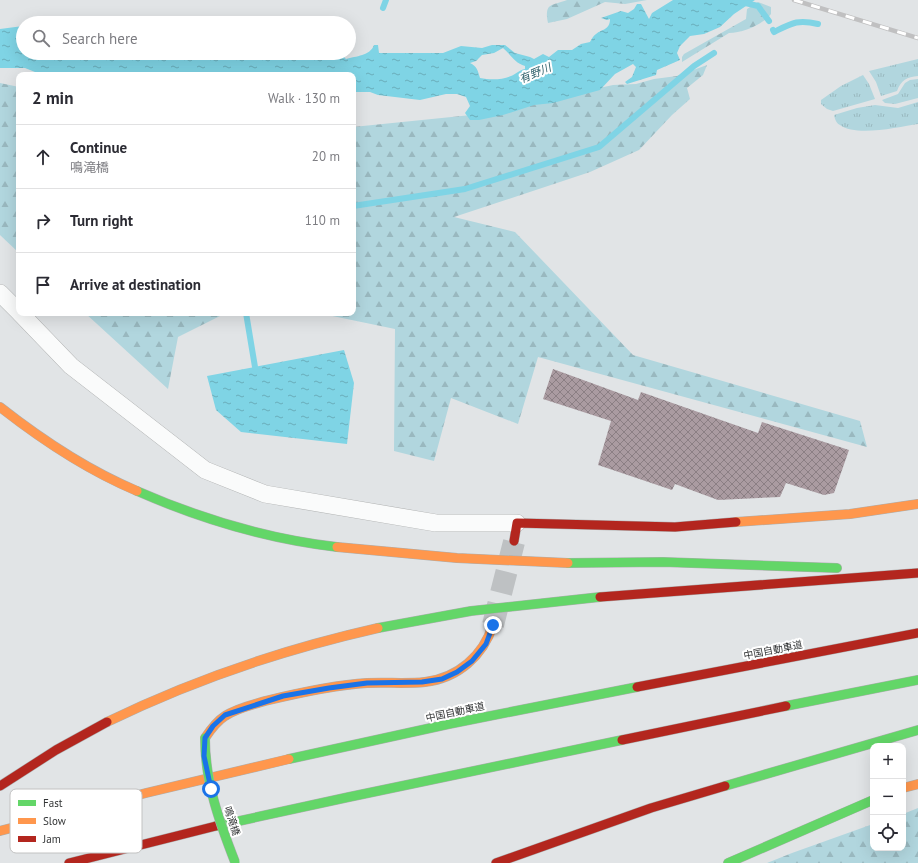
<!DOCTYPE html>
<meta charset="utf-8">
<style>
body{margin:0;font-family:"PT Sans","Noto Sans JP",sans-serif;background:#f7f7f7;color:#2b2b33}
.controls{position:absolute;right:12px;bottom:12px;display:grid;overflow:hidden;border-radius:8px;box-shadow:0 4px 16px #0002}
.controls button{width:36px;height:36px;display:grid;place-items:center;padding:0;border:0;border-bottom:1px solid #e1e1e2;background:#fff;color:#2b2b33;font:20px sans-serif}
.stop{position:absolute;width:12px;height:12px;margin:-9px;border:3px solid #1a73e8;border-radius:50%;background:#fff}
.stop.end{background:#1a73e8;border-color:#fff;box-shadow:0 1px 4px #0008}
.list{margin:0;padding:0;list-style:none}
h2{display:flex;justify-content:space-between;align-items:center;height:52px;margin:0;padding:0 16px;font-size:17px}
h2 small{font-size:13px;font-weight:400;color:#7c7c81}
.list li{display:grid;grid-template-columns:26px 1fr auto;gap:12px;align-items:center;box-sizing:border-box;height:64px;padding:0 16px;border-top:1px solid #e1e1e2}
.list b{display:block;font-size:15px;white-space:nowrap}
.list p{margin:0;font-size:13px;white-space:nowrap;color:#7c7c81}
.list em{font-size:13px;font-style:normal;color:#7c7c81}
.icon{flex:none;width:22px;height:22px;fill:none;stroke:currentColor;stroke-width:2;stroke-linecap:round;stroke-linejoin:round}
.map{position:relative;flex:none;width:918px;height:863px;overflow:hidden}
.search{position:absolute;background:#fff;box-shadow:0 4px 16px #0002;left:16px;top:16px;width:340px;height:44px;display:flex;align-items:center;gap:10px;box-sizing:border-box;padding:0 14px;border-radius:22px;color:#7c7c81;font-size:15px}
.panel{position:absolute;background:#fff;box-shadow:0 4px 16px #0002;left:16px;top:72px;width:340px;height:244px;border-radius:8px}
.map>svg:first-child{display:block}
.grass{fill:url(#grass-tufts)}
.forest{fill:url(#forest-firs)}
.water{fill:url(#water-ripples);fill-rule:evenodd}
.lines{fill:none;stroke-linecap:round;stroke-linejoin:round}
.stream{stroke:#7fd4e5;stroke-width:6}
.building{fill:url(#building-cross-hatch)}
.secondary-tunnel{stroke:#bec1c3;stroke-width:22;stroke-dasharray:22 11;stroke-linecap:butt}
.street-casing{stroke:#acaeae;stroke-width:18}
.fast-casing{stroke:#acaeae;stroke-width:10}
.slow-casing{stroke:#acaeae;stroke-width:10}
.jam-casing{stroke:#acaeae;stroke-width:10}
.street{stroke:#fafbfb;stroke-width:17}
.fast{stroke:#63d668;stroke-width:9}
.slow{stroke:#ff974d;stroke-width:9}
.jam{stroke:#b3261e;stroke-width:9}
.rail-casing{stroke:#c0c0c1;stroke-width:4.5}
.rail{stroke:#fff;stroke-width:3;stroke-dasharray:9;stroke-linecap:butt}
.fast-bridge-casing{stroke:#acaeae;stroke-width:10;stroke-linecap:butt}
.fast-bridge{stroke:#63d668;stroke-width:9}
.route{stroke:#1a73e8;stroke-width:5}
.labels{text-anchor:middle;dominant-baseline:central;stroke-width:4;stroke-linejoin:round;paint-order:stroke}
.street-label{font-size:10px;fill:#323435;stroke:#fff}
.water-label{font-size:11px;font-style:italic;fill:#2e606a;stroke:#fff}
.key{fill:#fff;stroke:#c2c2c2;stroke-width:1}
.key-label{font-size:11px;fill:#323435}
</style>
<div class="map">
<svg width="918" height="863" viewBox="0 0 918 863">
<defs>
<pattern id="grass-tufts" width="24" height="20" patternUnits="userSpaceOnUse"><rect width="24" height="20" fill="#b1d6de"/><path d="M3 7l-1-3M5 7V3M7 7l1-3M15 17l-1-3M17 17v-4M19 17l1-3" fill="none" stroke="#99b8bf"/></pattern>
<pattern id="forest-firs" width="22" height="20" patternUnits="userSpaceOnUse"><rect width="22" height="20" fill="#b1d6de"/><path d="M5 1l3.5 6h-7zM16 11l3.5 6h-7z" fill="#99b8bf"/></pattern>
<pattern id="water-ripples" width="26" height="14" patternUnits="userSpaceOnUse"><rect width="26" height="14" fill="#7fd4e5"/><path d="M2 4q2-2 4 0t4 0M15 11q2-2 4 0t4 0" fill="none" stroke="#69adba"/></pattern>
<pattern id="building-cross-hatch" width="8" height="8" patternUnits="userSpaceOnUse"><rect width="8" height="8" fill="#aa9ba1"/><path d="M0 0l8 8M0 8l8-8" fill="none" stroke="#8b7f84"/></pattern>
</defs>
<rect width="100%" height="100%" fill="#e1e4e6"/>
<g class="grass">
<path d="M 918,59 L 918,76 C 907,77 901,80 897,91 L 881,96 L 876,82 L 869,71 Z"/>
<polygon points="863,75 869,84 875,99 833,111 827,109 821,104 821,100 841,86"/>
<polygon points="918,79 918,98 895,104 885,103 882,100 898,94 905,83 910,80"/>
<path d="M 918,102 L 918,124 C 899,127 856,137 840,125 C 836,123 835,119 834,115 L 857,108 L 875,105 L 898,108 Z"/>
</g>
<g class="forest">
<path d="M 567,0 L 647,0 L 625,4 L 605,2 L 567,19 L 548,23 C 544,2 552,6 567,0 Z"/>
<path d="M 758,2 L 771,7 L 771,14 C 762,25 743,33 729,33 L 682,62 L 682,57 L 684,54 L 746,19 L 747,9 Z"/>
<polygon points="707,65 703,75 687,88 690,99 672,115 639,150 590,172 454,217 515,232 633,355 860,421 867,447 538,357 518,424 451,398 434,461 394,451 395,329 318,313 353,313 353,127 481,114 613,85 636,84 654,79 677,76"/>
<polygon points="0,83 19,87 19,253 0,235"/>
<polygon points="85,313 226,313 178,337 168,389"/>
<polygon points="918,808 918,863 767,863 792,853 873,824 873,848 903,848 903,814"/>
</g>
<g class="water">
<path d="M 673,0 L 755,0 L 734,14 L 720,27 L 704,34 L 690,36 L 680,46 L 677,53 L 680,60 L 657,70 L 656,75 L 627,84 L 625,82 L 632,77 L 636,67 L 633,64 L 615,74 L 600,90 L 553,103 L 534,105 L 503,115 L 479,120 L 470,120 L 465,113 L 470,106 L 466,97 L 457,94 L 446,94 L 420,100 L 378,95 L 370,92 L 353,92 L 353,75 L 90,75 L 81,72 L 73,75 L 35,72 L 25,68 L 0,68 L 0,29 L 23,26 L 23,53 L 120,53 L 139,60 L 157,58 L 165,53 L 301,53 L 330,55 L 333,53 L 340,53 L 346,59 C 356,56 370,56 374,45 L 378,45 L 379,53 L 443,53 L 461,46 L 482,48 L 492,45 L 505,45 L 515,53 L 530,57 L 534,59 L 543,54 L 549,57 L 558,50 L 572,50 L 581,44 L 590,42 C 591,40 593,36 596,34 C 602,29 610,30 610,19 L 607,20 L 601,18 L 621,11 L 628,13 L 634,9 L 637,4 L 641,4 L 649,19 L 652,13 ZM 503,48 C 511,55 515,63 525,66 L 525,69 C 519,70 516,74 511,76 C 502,80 490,80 480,78 C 478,71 477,66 470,63 L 476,61 L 482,55 L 494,53 Z"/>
<polygon points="344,350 354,383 347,444 241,432 216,410 207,376"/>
</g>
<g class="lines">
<g class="stream">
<polyline points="733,0 758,6 769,21"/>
<polyline points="383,8 386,0"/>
<path d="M 773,30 L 774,32 C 792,23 798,19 818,24"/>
<polyline points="353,206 465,189 599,147 694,66 714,53"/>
<polyline points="246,313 255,367"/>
</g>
</g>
<polygon class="building" points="553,369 638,400 641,392 758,433 762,422 849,450 834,493 824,495 786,483 780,497 718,500 675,484 672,490 598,465 611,421 543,399"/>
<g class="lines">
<polyline class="secondary-tunnel" points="493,625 514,542"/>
<defs>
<g id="street">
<polyline points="0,293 19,312"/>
<polyline points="20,313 71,366 205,470 265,494 436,523 517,523"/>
</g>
<g id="fast">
<path d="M 137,491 C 201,519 267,539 337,547"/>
<polyline points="568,563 663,562 837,568"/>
<polyline points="378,628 471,611 600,597"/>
<polyline points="786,706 918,680"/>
<polyline points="289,759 449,724 637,687"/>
<polyline points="725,786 918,730"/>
<polyline points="216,826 349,797 622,740"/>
<polyline points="728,863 873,800"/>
</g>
<g id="slow">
<path d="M 0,407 C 42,440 87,470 137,491"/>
<polyline points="736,522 850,514 918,504"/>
<polyline points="337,547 457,558 568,563"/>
<path d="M 107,722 C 193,680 285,649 378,628"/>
<path d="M 205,738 C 211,729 217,721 225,716 C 237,708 252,705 265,701 C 298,693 333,685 367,683 C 386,682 406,684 425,682 C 458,678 483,656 493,625"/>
<polyline points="903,788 918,784"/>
<polyline points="0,831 146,793 289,759"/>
</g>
<g id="jam">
<polyline points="514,541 517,523 675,527 736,522"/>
<polyline points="600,597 918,573"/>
<polyline points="637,687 918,633"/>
<polyline points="622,740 786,706"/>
<polyline points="0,786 56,750 107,722"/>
<polyline points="69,863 216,826"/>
<polyline points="496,863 651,808 725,786"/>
</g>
</defs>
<use href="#street" class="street-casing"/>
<use href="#fast" class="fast-casing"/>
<use href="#slow" class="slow-casing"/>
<use href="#jam" class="jam-casing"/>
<use href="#street" class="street"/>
<use href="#fast" class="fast"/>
<use href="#slow" class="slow"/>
<use href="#jam" class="jam"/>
<defs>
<polyline id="rail" points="794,0 918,38"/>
</defs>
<use href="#rail" class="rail-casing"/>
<use href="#rail" class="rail"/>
<defs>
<path id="fast-bridge" d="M 205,738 C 205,782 219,821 235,862"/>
</defs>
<use href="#fast-bridge" class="fast-bridge-casing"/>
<use href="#fast-bridge" class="fast-bridge"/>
</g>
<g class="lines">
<polyline class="route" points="211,789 204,756 205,738 213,726 225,715 283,696 329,688 367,683 422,682 442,679 457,672 472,661 486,644 493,625"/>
</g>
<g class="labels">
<g class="street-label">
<text transform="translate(773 650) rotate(-11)">中国自動車道</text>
<text transform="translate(455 712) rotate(-12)">中国自動車道</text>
<text transform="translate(232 821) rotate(72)">鳴滝橋</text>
</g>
<g class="water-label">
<text transform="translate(535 73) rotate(-23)">有野川</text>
</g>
</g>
<rect x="10" y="789" width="132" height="64" rx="6" class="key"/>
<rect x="18" y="800" width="18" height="6" fill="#63d668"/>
<rect x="18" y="818" width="18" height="6" fill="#ff974d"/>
<rect x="18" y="836" width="18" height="6" fill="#b3261e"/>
<g class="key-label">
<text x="43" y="807">Fast</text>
<text x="43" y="825">Slow</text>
<text x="43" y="843">Jam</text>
</g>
</svg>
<div class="controls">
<button>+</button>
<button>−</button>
<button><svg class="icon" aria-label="locate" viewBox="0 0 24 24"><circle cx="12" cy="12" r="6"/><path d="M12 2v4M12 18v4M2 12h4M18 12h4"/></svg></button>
</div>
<div class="stop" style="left:211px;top:789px"></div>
<div class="stop end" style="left:493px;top:625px"></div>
<div class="search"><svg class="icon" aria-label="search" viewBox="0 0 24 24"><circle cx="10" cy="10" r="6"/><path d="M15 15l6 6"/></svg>Search here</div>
<section class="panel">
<h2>2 min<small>Walk · 130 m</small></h2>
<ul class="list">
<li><svg class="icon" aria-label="ahead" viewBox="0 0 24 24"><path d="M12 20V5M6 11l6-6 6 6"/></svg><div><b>Continue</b><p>鳴滝橋</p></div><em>20 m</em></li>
<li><svg class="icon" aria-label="right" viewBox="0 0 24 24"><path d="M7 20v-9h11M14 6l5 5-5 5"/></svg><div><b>Turn right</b></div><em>110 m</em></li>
<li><svg class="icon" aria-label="arrive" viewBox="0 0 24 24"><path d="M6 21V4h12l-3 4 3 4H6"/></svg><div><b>Arrive at destination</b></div></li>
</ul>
</section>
</div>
